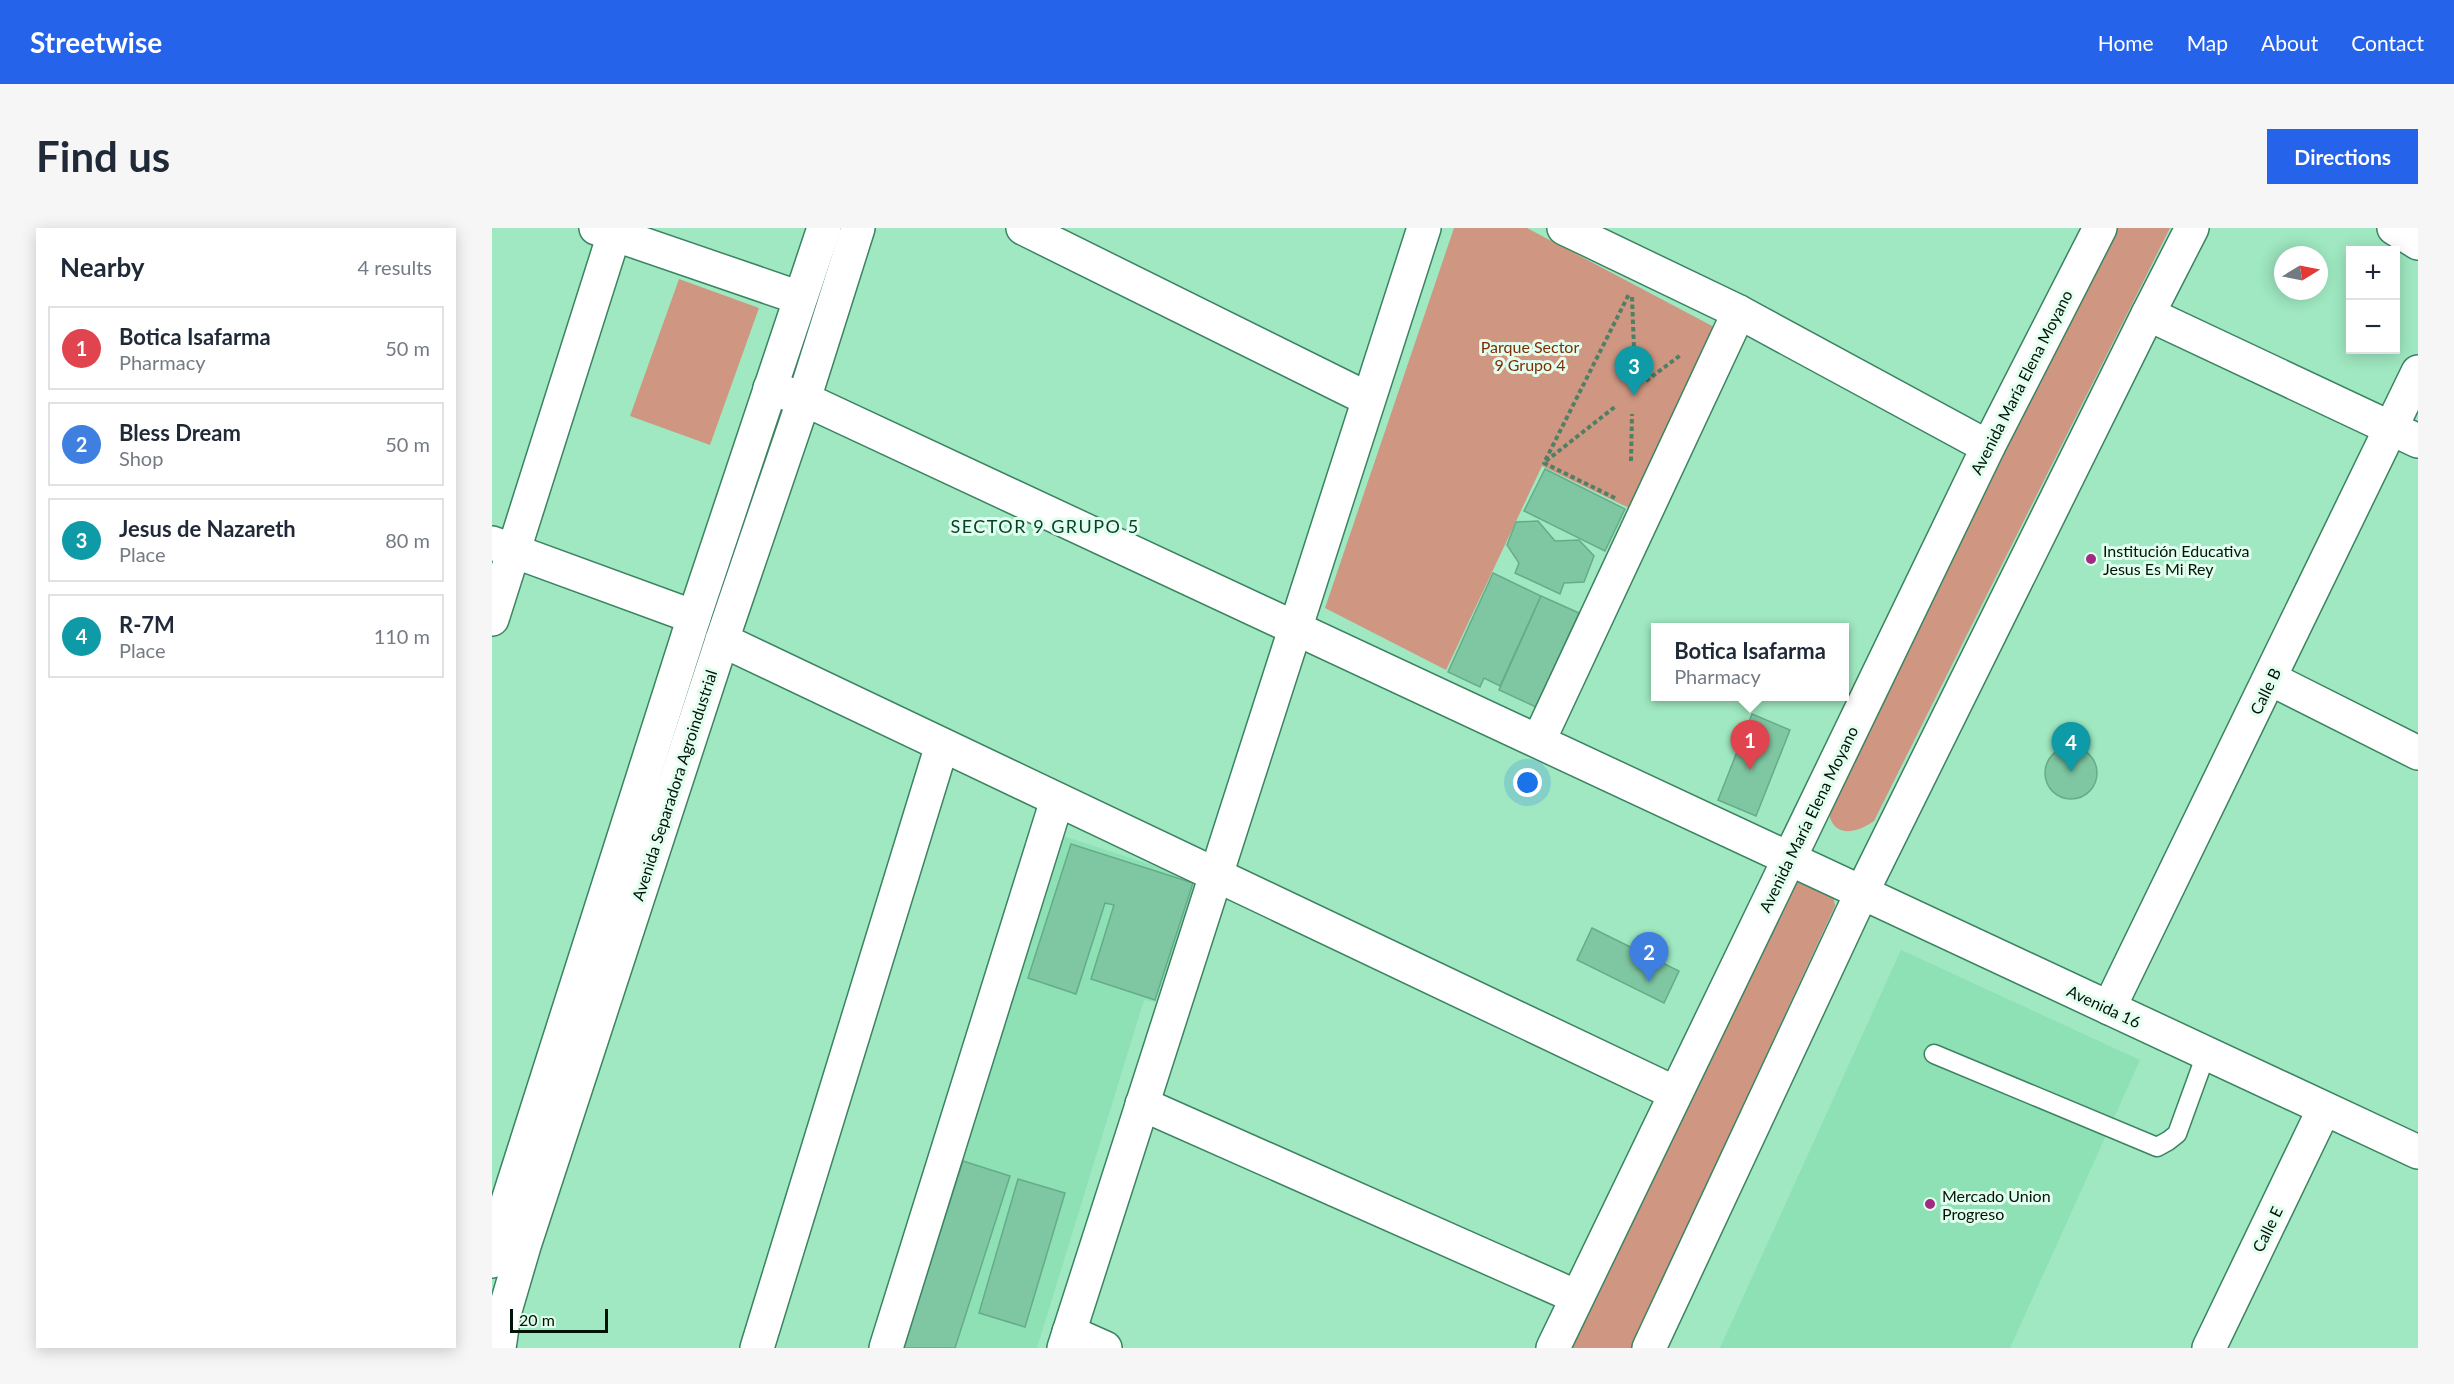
<!DOCTYPE html>
<meta charset="utf-8">
<style>
body{margin:0;font-family:Lato,sans-serif;background:#f6f6f7;color:#1f2937}
.controls{position:absolute;right:18px;top:18px;display:grid;overflow:hidden;border-radius:0px;box-shadow:0 3px 15px #0003}
.controls button{width:54px;height:54px;display:grid;place-items:center;padding:0;border:0;border-bottom:2px solid #e0e1e3;background:#fff;color:#1f2937;font:30px sans-serif}
.compass{position:absolute;left:1782px;top:18px;width:54px;height:54px;border-radius:50%;background:#fff;box-shadow:0 3px 15px #0003;rotate:80deg}
.scale{position:absolute;left:18px;bottom:15px;width:98px;box-sizing:border-box;padding-left:6px;border:3px solid #001307;border-top:0;font-size:16px;line-height:21px;white-space:nowrap;color:#001307;-webkit-text-stroke:4px #e2feee;paint-order:stroke}
.you{position:absolute;left:1036px;top:555px;width:21px;height:21px;margin:-15px;border:4px solid #fff;border-radius:50%;background:#1a73e8;box-shadow:0 0 0 9px #1a73e833}
.badge{display:grid;place-items:center;width:39px;height:39px;border-radius:50%;background:#2563eb;color:#fff;font-size:20px;font-weight:700}
.pin{position:absolute;translate:-50% -50px;filter:drop-shadow(0 2px 3px #0008)}
.pin::after{content:'';position:absolute;top:32px;width:21px;height:18px;background:inherit;clip-path:polygon(0 0,100% 0,50% 100%)}
.popup{position:absolute;left:1159px;top:395px;width:198px;height:78px;box-sizing:border-box;display:grid;place-content:center;border-radius:0px;background:#fff;filter:drop-shadow(0 2px 4px #0005);font-size:20px;white-space:nowrap;color:#747a83}
.popup b{font-size:22px;color:#1f2937}
.popup::after{content:'';position:absolute;left:50%;top:100%;margin-left:-12px;border:12px solid transparent;border-top-color:#fff}
.list{margin:0;padding:0;list-style:none}
h2{display:flex;justify-content:space-between;align-items:center;height:78px;margin:0;padding:0 24px;font-size:26px}
h2 small{font-size:20px;font-weight:400;color:#747a83}
.list li{display:grid;grid-template-columns:39px 1fr auto;gap:18px;align-items:center;box-sizing:border-box;height:84px;margin:0 12px 12px;padding:0 12px;border:2px solid #e0e1e3;border-radius:0px}
.list b{display:block;font-size:22px;white-space:nowrap}
.list p{margin:0;font-size:20px;white-space:nowrap;color:#747a83}
.list em{font-size:20px;font-style:normal;color:#747a83}
.map{position:relative;flex:none;width:1926px;height:1120px;overflow:hidden;border-radius:0px}
header{display:flex;align-items:center;gap:36px;box-sizing:border-box;height:84px;padding:0 30px;background:#2563eb;color:#fff}
header strong{font-size:28px}
nav{display:flex;gap:33px;margin-inline-start:auto;font-size:21px}
.intro{display:flex;align-items:center;justify-content:space-between;box-sizing:border-box;height:144px;padding:0 36px}
h1{margin:0;font-size:42px}
.button{padding:15px 27px;border-radius:0px;background:#2563eb;color:#fff;font-size:21px;font-weight:700}
main{display:flex;gap:36px;padding:0 36px}
aside{flex:1;background:#fff;border-radius:0px;box-shadow:0 3px 15px #0003}
.map>svg:first-child{display:block}
.built{fill:#8ee0b5}
.green{fill:#cf9782}
.building{fill:#7fc7a2;stroke:#65ac88;stroke-width:1.5}
.lines{fill:none;stroke-linecap:round;stroke-linejoin:round}
.service-casing{stroke:#3b8361;stroke-width:21}
.minor-casing{stroke:#3b8361;stroke-width:36}
.tertiary-casing{stroke:#3b8361;stroke-width:36}
.path{stroke:#517f66;stroke-width:4;stroke-dasharray:4.5 3;stroke-linecap:butt}
.service{stroke:#fff;stroke-width:18}
.minor{stroke:#fff;stroke-width:33}
.tertiary{stroke:#fff;stroke-width:33}
.poi-dot{fill:#a22a82;stroke:#e2feee;stroke-width:2}
.labels{text-anchor:middle;dominant-baseline:central;stroke-width:6;stroke-linejoin:round;paint-order:stroke}
.park-label{font-size:16px;fill:#802c05;stroke:#e2feee}
.street-label{font-size:16px;fill:#001307;stroke:#e2feee}
.poi-label{font-size:16px;fill:#001307;stroke:#e2feee;text-anchor:start}
.neighbourhood-label{font-size:18px;letter-spacing:1.5px;fill:#05422a;stroke:#e2feee}
</style>
<header>
<strong>Streetwise</strong>
<nav><a>Home</a><a>Map</a><a>About</a><a>Contact</a></nav>
</header>
<div class="intro"><h1>Find us</h1><a class="button">Directions</a></div>
<main>
<aside>
<h2>Nearby<small>4 results</small></h2>
<ul class="list">
<li><span class="badge" style="background:#e0444e">1</span><div><b>Botica Isafarma</b><p>Pharmacy</p></div><em>50 m</em></li>
<li><span class="badge" style="background:#3f7fe0">2</span><div><b>Bless Dream</b><p>Shop</p></div><em>50 m</em></li>
<li><span class="badge" style="background:#0f9aa8">3</span><div><b>Jesus de Nazareth</b><p>Place</p></div><em>80 m</em></li>
<li><span class="badge" style="background:#0f9aa8">4</span><div><b>R-7M</b><p>Place</p></div><em>110 m</em></li>
</ul>
</aside>
<div class="map">
<svg width="1926" height="1120" viewBox="0 0 1926 1120">
<rect width="100%" height="100%" fill="#9fe8c1"/>
<g class="built">
<polygon points="571,608 706,652 663,774 652,772 545,1120 409,1120"/>
<polygon points="1409,722 1648,832 1518,1120 1228,1120"/>
</g>
<g class="green">
<polygon points="962,0 1035,0 1224,100 1137,280 1050,238 954,442 833,380"/>
<path d="M 1626,0 L 1678,0 L 1382,593 C 1353,613 1332,603 1337,567 Z"/>
<polygon points="187,51 267,80 218,217 138,188"/>
<polygon points="1306,647 1341,666 1343,678 1139,1120 1080,1120 1147,974"/>
</g>
<g class="building">
<polygon points="1053,241 1133,281 1113,323 1032,283"/>
<polygon points="1046,293 1063,313 1087,312 1102,328 1092,354 1072,355 1068,366 1023,345 1027,335 1015,317 1024,294"/>
<polygon points="1001,345 1049,368 1008,458 992,450 988,459 956,444"/>
<polygon points="1049,368 1087,385 1044,479 1007,462"/>
<polygon points="1260,486 1298,502 1264,588 1226,572"/>
<circle cx="1579" cy="545" r="26"/>
<polygon points="579,616 701,655 663,772 599,751 622,677 613,675 584,766 536,750"/>
<polygon points="1100,700 1187,743 1172,775 1085,732"/>
<polygon points="471,933 518,948 463,1120 411,1120"/>
<polygon points="526,951 573,965 533,1099 487,1085"/>
</g>
<g class="lines">
<defs>
<polyline id="service" points="1442,826 1665,919 1676,913 1685,906 1714,826"/>
<g id="minor">
<polyline points="104,0 308,70"/>
<polyline points="531,0 876,171"/>
<polyline points="1072,0 1247,84 1496,219"/>
<polyline points="1902,0 1926,15"/>
<polyline points="1656,86 1926,213"/>
<polyline points="278,160 312,171 1926,924"/>
<polyline points="0,315 202,389"/>
<polyline points="0,391 124,0"/>
<polyline points="230,412 1183,865"/>
<polyline points="1779,451 1926,525"/>
<polyline points="1047,512 1247,84"/>
<polyline points="1617,780 1926,144"/>
<polyline points="650,876 1085,1069"/>
<polyline points="577,1104 613,1120"/>
<polyline points="265,1120 450,517"/>
<polyline points="394,1120 565,572"/>
<polyline points="572,1120 932,0"/>
<polyline points="1717,1120 1832,881"/>
</g>
<g id="tertiary">
<polyline points="0,1033 8,998 202,389 332,0"/>
<polyline points="7,1120 12,1086 32,1018 230,412 312,171 366,0"/>
<polyline points="1061,1120 1496,219 1608,0"/>
<polyline points="1157,1120 1370,664 1656,86 1700,0"/>
</g>
</defs>
<use href="#service" class="service-casing"/>
<use href="#minor" class="minor-casing"/>
<use href="#tertiary" class="tertiary-casing"/>
<g class="path">
<polyline points="1140,69 1143,147"/>
<polyline points="1154,153 1190,126"/>
<polyline points="1054,233 1124,178"/>
<polyline points="1139,233 1140,186"/>
<polyline points="1123,270 1052,235 1137,66"/>
</g>
<use href="#service" class="service"/>
<use href="#minor" class="minor"/>
<use href="#tertiary" class="tertiary"/>
</g>
<g class="poi-dot">
<circle cx="1599" cy="331" r="6"/>
<circle cx="1438" cy="976" r="6"/>
</g>
<g class="labels">
<g class="park-label">
<text x="1038" y="118">Parque Sector<tspan x="1038" dy="18">9 Grupo 4</tspan></text>
</g>
<g class="street-label">
<text transform="translate(1529 154) rotate(-63)">Avenida María Elena Moyano</text>
<text transform="translate(1773 463) rotate(-64)">Calle B</text>
<text transform="translate(182 557) rotate(-72)">Avenida Separadora Agroindustrial</text>
<text transform="translate(1316 591) rotate(-64)">Avenida María Elena Moyano</text>
<text transform="translate(1612 778) rotate(25)">Avenida 16</text>
<text transform="translate(1775 1001) rotate(-64)">Calle E</text>
</g>
<g class="poi-label">
<text x="1611" y="322">Institución Educativa<tspan x="1611" dy="18">Jesus Es Mi Rey</tspan></text>
<text x="1450" y="967">Mercado Union<tspan x="1450" dy="18">Progreso</tspan></text>
</g>
<g class="neighbourhood-label">
<text x="553" y="298">SECTOR 9 GRUPO 5</text>
</g>
</g>
</svg>
<div class="controls">
<button>+</button>
<button>−</button>
</div>
<svg class="compass" viewBox="-18 -18 36 36"><path d="M0-13l5 13h-10z" fill="#e53935"/><path d="M0 13l5-13h-10z" fill="#747a83"/></svg>
<div class="scale">20 m</div>
<div class="you"></div>
<div class="pin badge" style="left:1258px;top:542px;background:#e0444e">1</div>
<div class="popup"><b>Botica Isafarma</b>Pharmacy</div>
<div class="pin badge" style="left:1157px;top:754px;background:#3f7fe0">2</div>
<div class="pin badge" style="left:1142px;top:168px;background:#0f9aa8">3</div>
<div class="pin badge" style="left:1579px;top:544px;background:#0f9aa8">4</div>
</div>
</main>
